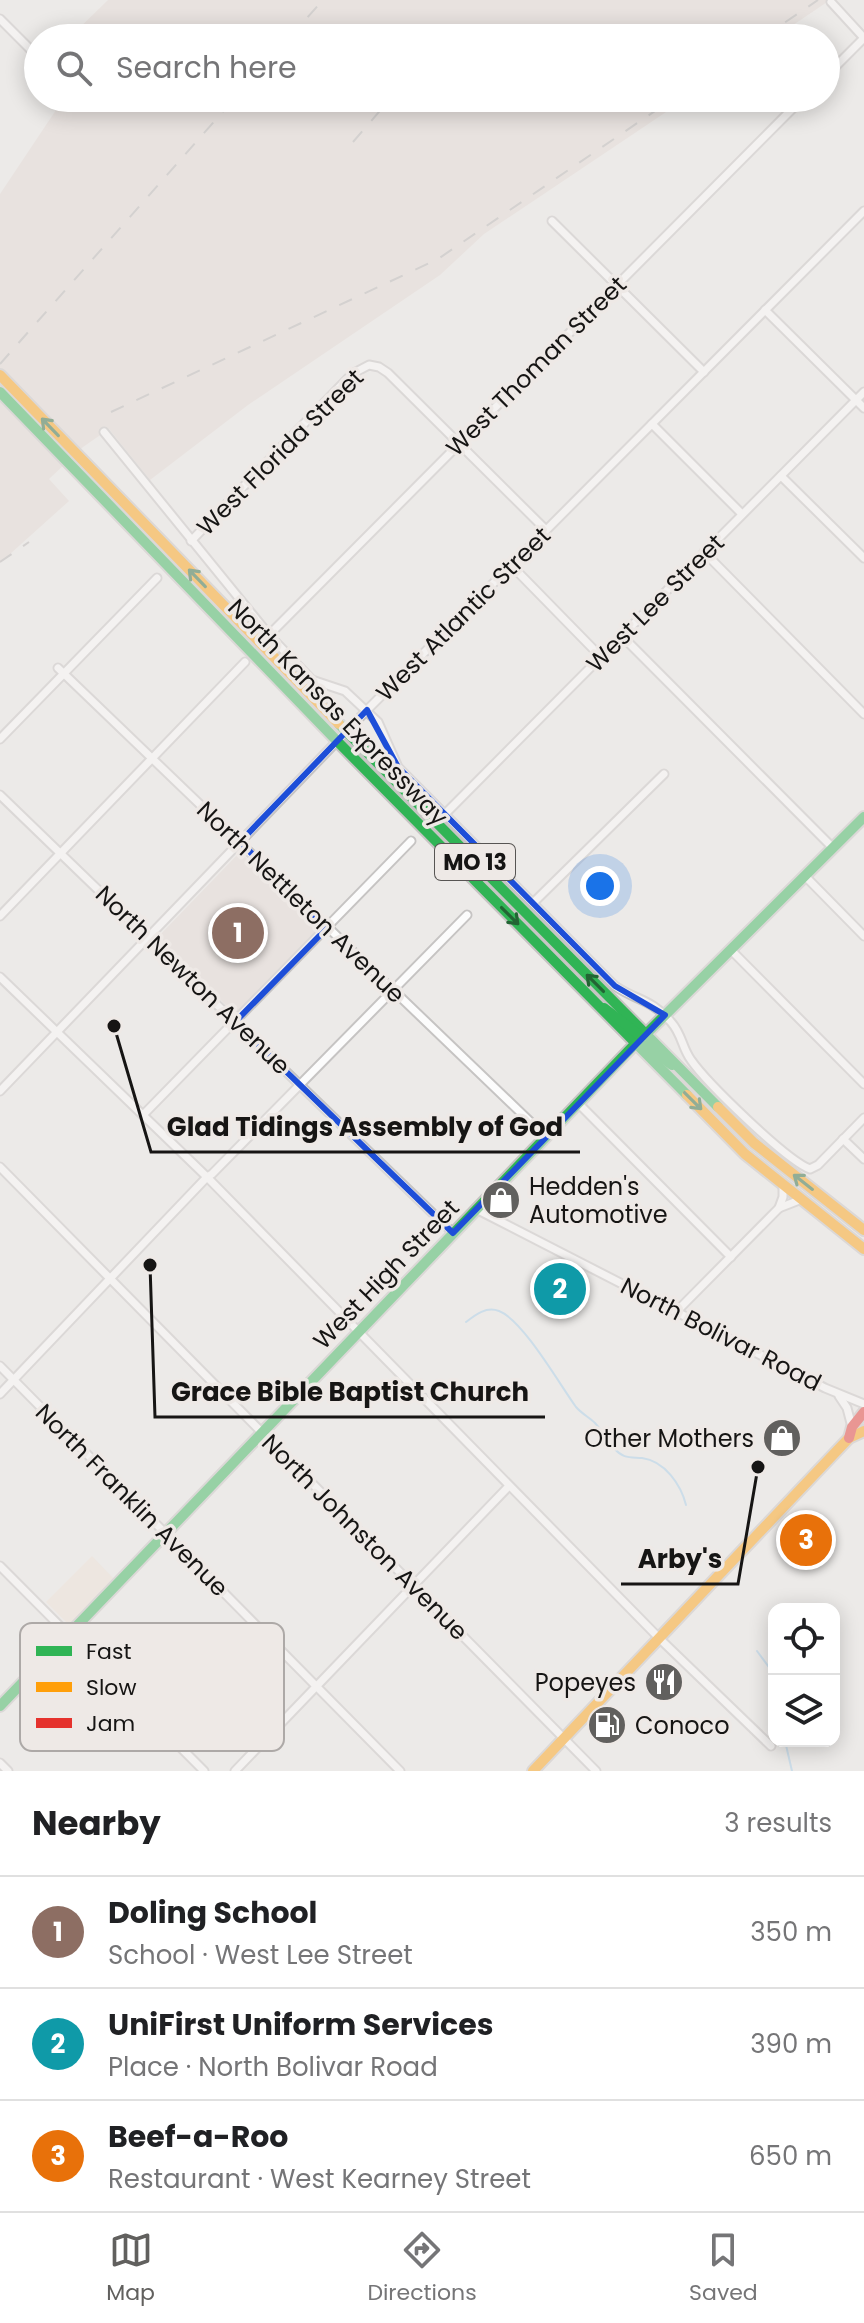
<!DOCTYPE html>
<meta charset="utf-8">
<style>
body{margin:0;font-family:Poppins,sans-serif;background:#f2f2f2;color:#202124}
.controls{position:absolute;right:24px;bottom:24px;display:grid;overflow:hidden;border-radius:16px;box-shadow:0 4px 20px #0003}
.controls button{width:72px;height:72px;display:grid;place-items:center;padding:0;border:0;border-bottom:2px solid #e0e0e0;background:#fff;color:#202124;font:40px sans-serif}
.you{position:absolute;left:600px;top:886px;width:28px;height:28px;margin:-20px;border:6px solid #fff;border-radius:50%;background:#1a73e8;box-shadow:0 0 0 12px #1a73e833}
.badge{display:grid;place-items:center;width:52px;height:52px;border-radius:50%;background:#61605e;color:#fff;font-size:26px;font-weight:700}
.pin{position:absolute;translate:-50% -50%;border:4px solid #fff;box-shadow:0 2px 8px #0006}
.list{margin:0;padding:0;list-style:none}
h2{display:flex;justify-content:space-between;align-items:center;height:104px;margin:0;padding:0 32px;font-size:34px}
h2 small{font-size:26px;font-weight:400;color:#757577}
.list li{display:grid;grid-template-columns:52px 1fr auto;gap:24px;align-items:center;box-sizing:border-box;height:112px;padding:0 32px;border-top:2px solid #e0e0e0}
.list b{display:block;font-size:30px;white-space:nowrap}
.list p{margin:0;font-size:26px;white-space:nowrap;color:#757577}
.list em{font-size:26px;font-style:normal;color:#757577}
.icon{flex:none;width:44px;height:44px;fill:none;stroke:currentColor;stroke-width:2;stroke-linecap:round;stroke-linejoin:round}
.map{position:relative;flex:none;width:864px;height:1771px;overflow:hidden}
.search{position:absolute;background:#fff;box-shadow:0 4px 20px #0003;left:24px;right:24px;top:24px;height:88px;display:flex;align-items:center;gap:20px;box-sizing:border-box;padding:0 28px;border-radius:44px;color:#757577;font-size:30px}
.sheet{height:440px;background:#fff}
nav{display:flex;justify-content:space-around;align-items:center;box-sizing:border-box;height:112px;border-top:2px solid #e0e0e0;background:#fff;font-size:22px;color:#757577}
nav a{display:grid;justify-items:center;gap:4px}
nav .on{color:#61605e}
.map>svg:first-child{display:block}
.commercial{fill:#ede3d8}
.built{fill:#e2dad5}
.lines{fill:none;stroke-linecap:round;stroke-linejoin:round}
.stream{stroke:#a4cfea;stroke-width:2}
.street-casing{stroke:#c6c4c3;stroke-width:11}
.fast-casing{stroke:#c6c4c3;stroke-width:14}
.slow-casing{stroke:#c6c4c3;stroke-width:14}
.jam-casing{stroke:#c6c4c3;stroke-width:14}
.street{stroke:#fcfcfc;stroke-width:7}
.fast{stroke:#30b455;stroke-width:10}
.slow{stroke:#ff9f0a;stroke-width:10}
.jam{stroke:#e5322d;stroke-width:10}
.rail{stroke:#b5b4b3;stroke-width:2;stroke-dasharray:14 14;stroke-linecap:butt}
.oneway{stroke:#236434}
.marked{fill:none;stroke:#1d4ed8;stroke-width:6;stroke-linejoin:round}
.labels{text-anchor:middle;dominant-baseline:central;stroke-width:7;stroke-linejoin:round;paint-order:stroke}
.shield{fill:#eee9e6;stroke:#575553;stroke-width:2}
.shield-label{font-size:22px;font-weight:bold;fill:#161514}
.street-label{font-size:24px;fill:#161514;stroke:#eee9e6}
.poi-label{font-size:24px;fill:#161514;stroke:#eee9e6;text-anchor:start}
.key{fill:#eee9e6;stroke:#ada9a7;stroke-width:2}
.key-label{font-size:22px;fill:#161514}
.leader{fill:none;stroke:#161514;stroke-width:3}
.callout-dot{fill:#161514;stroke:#eee9e6;stroke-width:3}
.callout-label{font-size:26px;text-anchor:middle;font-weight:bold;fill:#161514;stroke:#eee9e6;stroke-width:7;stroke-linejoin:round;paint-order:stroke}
</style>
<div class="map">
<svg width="864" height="1771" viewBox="0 0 864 1771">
<rect width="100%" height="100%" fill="#eceae8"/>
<polygon class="commercial" points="92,1556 115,1580 73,1623 68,1624 46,1602"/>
<g class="built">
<polygon points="108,0 830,0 774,38 69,38"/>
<polygon points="64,98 687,98 484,234 440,275 248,405 150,480 109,429 83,447 49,479 69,501 0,563 0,194"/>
<polygon points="240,852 319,929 235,1014 157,938"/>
</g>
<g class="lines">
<g class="stream">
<path d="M 466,1322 C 475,1315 486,1306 499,1311 C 523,1320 560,1385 576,1407 C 582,1414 589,1417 595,1423 C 602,1431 608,1440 614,1448 C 623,1459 630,1457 642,1458 C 665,1461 681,1485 686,1505"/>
<polyline points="757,1651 774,1674"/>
<polyline points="785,1741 792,1771"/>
</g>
<defs>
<g id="street">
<polyline points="831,2 864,38"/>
<polyline points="0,19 38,57"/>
<polyline points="826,76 864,38"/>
<polyline points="552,221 704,372"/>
<polyline points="765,310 864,408"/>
<polyline points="652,424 742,514"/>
<path d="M 104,432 L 269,635 L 312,680 L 345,691 L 378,722 L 398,767 L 615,986 C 637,1001 650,998 671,1022 C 682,1034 682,1048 691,1060 C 707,1083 786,1160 810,1169 L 818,1165 L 864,1118"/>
<polyline points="781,476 864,558"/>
<polyline points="191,541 352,374 369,365 379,367 388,373 546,530"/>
<polyline points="704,552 864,714"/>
<polyline points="512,566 601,657"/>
<polyline points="269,635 803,98"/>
<polyline points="622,636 833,848"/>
<polyline points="58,668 545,1136"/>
<polyline points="0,739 157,578"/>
<polyline points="0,795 453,1233"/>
<polyline points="445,814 864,392"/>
<polyline points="805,876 864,936"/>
<polyline points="534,902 664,774"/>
<polyline points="0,916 245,662"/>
<polyline points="730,949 864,1084"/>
<polyline points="0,977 207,1177 660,1639 771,1746"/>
<polyline points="0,1091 367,710 864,211"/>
<polyline points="578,1103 731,1257"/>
<polyline points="143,1115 411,841"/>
<polyline points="843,1139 864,1159"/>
<polyline points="0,1167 596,1771"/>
<polyline points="779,1208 783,1197 783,1183"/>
<polyline points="476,1209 825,1388 864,1404"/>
<polyline points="677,1311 779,1208 802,1199"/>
<polyline points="0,1366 400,1771"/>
<polyline points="0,1394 207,1177 212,1174 467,915"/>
<polyline points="839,1396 847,1408 852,1427"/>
<polyline points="0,1566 204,1771"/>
<polyline points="0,1763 8,1771"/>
<polyline points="235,1771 509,1486"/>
</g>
<g id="fast">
<polyline points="0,392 337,741 687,1095"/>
<polyline points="339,724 718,1107"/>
<polyline points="604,1008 638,1034 646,1034 864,817"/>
<polyline points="0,1706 636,1043 647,1046 672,1065"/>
</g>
<g id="slow">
<polyline points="0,375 339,724"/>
<polyline points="687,1095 745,1154 864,1249"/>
<polyline points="718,1107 754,1143 864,1230"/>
<polyline points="533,1771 849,1438 864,1431"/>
</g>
<polyline id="jam" points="849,1438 852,1427 864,1412"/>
</defs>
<use href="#street" class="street-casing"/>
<use href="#fast" class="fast-casing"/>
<use href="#slow" class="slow-casing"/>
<use href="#jam" class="jam-casing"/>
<use href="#street" class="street"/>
<use href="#fast" class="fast"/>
<use href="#slow" class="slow"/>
<use href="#jam" class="jam"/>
<g class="rail">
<polyline points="289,38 323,0"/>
<polyline points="457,38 466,28"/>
<polyline points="762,38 818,0"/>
<polyline points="404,99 407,98"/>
<polyline points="353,142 391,98"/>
<polyline points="0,364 235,98"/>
<polyline points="111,412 438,259 674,98"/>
<polyline points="0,562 29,542"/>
</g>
</g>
<defs><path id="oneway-shaft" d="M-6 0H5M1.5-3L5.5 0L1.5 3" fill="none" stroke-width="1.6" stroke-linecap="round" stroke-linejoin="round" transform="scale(2)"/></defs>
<g class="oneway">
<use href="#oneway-shaft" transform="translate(50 427) rotate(-134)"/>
<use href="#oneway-shaft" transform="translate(197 578) rotate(-134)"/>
<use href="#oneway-shaft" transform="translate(510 916) rotate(45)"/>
<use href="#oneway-shaft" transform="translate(595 983) rotate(-135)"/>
<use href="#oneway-shaft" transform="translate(693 1101) rotate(45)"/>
<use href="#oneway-shaft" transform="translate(803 1182) rotate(-142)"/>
</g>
<path d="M0 0H864V1771H0ZM 367,710 L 398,767 L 615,986 L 665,1015 L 453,1233 L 235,1022 L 327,928 L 240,842 Z" fill="#eceae8" fill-opacity=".55" fill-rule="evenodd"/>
<path class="marked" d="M 367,710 L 398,767 L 615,986 L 665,1015 L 453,1233 L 235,1022 L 327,928 L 240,842 Z"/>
<defs>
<symbol id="shop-disc" viewBox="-11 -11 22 22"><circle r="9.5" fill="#61605e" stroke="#eee9e6"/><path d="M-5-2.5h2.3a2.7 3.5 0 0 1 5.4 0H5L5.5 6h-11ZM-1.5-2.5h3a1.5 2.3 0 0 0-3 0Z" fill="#fff"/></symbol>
<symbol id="restaurant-disc" viewBox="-11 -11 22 22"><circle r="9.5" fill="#61605e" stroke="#eee9e6"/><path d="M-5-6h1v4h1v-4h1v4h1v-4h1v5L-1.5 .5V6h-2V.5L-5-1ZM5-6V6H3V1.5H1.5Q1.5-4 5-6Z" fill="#fff"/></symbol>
<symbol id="fuel-disc" viewBox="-11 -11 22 22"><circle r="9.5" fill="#61605e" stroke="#eee9e6"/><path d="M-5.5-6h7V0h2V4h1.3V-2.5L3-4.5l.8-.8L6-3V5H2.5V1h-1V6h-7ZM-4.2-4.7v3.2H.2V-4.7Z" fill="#fff"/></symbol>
</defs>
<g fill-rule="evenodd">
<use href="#shop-disc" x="479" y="1178" width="44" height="44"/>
<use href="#shop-disc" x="760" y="1416" width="44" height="44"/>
<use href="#restaurant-disc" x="642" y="1660" width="44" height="44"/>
<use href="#fuel-disc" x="585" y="1703" width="44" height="44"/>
</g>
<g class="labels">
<rect class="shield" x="435" y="844" width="80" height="36" rx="6"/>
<g class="shield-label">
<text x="475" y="862">MO 13</text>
</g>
<g class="street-label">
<text transform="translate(536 366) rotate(-45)">West Thoman Street</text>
<text transform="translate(280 452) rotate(-45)">West Florida Street</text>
<text transform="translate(655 603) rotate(-45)">West Lee Street</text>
<text transform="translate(463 614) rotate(-45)">West Atlantic Street</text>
<text transform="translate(338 712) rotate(46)">North Kansas Expressway</text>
<text transform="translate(301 902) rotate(44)">North Nettleton Avenue</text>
<text transform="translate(193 980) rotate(44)">North Newton Avenue</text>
<text transform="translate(386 1274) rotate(-46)">West High Street</text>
<text transform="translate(721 1334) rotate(27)">North Bolivar Road</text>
<text transform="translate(132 1500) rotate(45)">North Franklin Avenue</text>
<text transform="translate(365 1537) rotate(45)">North Johnston Avenue</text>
</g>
<g class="poi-label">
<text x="529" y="1186">Hedden's<tspan x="529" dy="28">Automotive</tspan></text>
<text x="754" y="1438" text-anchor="end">Other Mothers</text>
<text x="636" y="1682" text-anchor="end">Popeyes</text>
<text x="635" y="1725">Conoco</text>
</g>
</g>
<rect x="20" y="1623" width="264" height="128" rx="12" class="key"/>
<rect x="36" y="1646" width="36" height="10" fill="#30b455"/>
<rect x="36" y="1682" width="36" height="10" fill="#ff9f0a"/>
<rect x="36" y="1718" width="36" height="10" fill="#e5322d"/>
<g class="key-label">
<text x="86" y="1659">Fast</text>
<text x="86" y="1695">Slow</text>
<text x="86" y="1731">Jam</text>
</g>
<path class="leader" d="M114 1026L151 1152H580M150 1265L155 1417H545M758 1467L738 1584H621"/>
<g class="callout-dot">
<circle cx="114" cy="1026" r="8"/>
<circle cx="150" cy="1265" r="8"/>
<circle cx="758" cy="1467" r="8"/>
</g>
<g class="callout-label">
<text x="365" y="1136">Glad Tidings Assembly of God</text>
<text x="350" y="1401">Grace Bible Baptist Church</text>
<text x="680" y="1568">Arby's</text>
</g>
</svg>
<div class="controls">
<button><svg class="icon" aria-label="locate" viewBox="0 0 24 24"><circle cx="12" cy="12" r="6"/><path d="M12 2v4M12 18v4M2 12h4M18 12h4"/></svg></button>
<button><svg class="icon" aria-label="layers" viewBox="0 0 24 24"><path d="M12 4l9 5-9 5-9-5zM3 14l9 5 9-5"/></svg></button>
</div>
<div class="you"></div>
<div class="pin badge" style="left:238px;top:933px;background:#8d6e63">1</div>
<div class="pin badge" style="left:560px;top:1289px;background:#0f9aa8">2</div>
<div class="pin badge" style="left:806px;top:1540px;background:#e8710a">3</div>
<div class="search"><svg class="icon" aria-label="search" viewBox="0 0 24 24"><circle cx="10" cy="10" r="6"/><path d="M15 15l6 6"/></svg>Search here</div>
</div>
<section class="sheet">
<h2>Nearby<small>3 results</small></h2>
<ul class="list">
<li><span class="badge" style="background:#8d6e63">1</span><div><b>Doling School</b><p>School · West Lee Street</p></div><em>350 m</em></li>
<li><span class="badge" style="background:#0f9aa8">2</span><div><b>UniFirst Uniform Services</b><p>Place · North Bolivar Road</p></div><em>390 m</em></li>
<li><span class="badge" style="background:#e8710a">3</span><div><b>Beef-a-Roo</b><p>Restaurant · West Kearney Street</p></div><em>650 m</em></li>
</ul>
</section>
<nav>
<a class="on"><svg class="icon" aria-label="map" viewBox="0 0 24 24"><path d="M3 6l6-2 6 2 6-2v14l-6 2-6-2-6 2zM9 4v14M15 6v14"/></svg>Map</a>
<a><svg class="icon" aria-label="directions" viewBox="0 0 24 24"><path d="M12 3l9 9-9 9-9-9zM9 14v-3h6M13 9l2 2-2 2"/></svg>Directions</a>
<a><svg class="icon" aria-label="saved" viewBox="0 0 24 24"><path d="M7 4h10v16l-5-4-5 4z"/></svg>Saved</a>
</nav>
